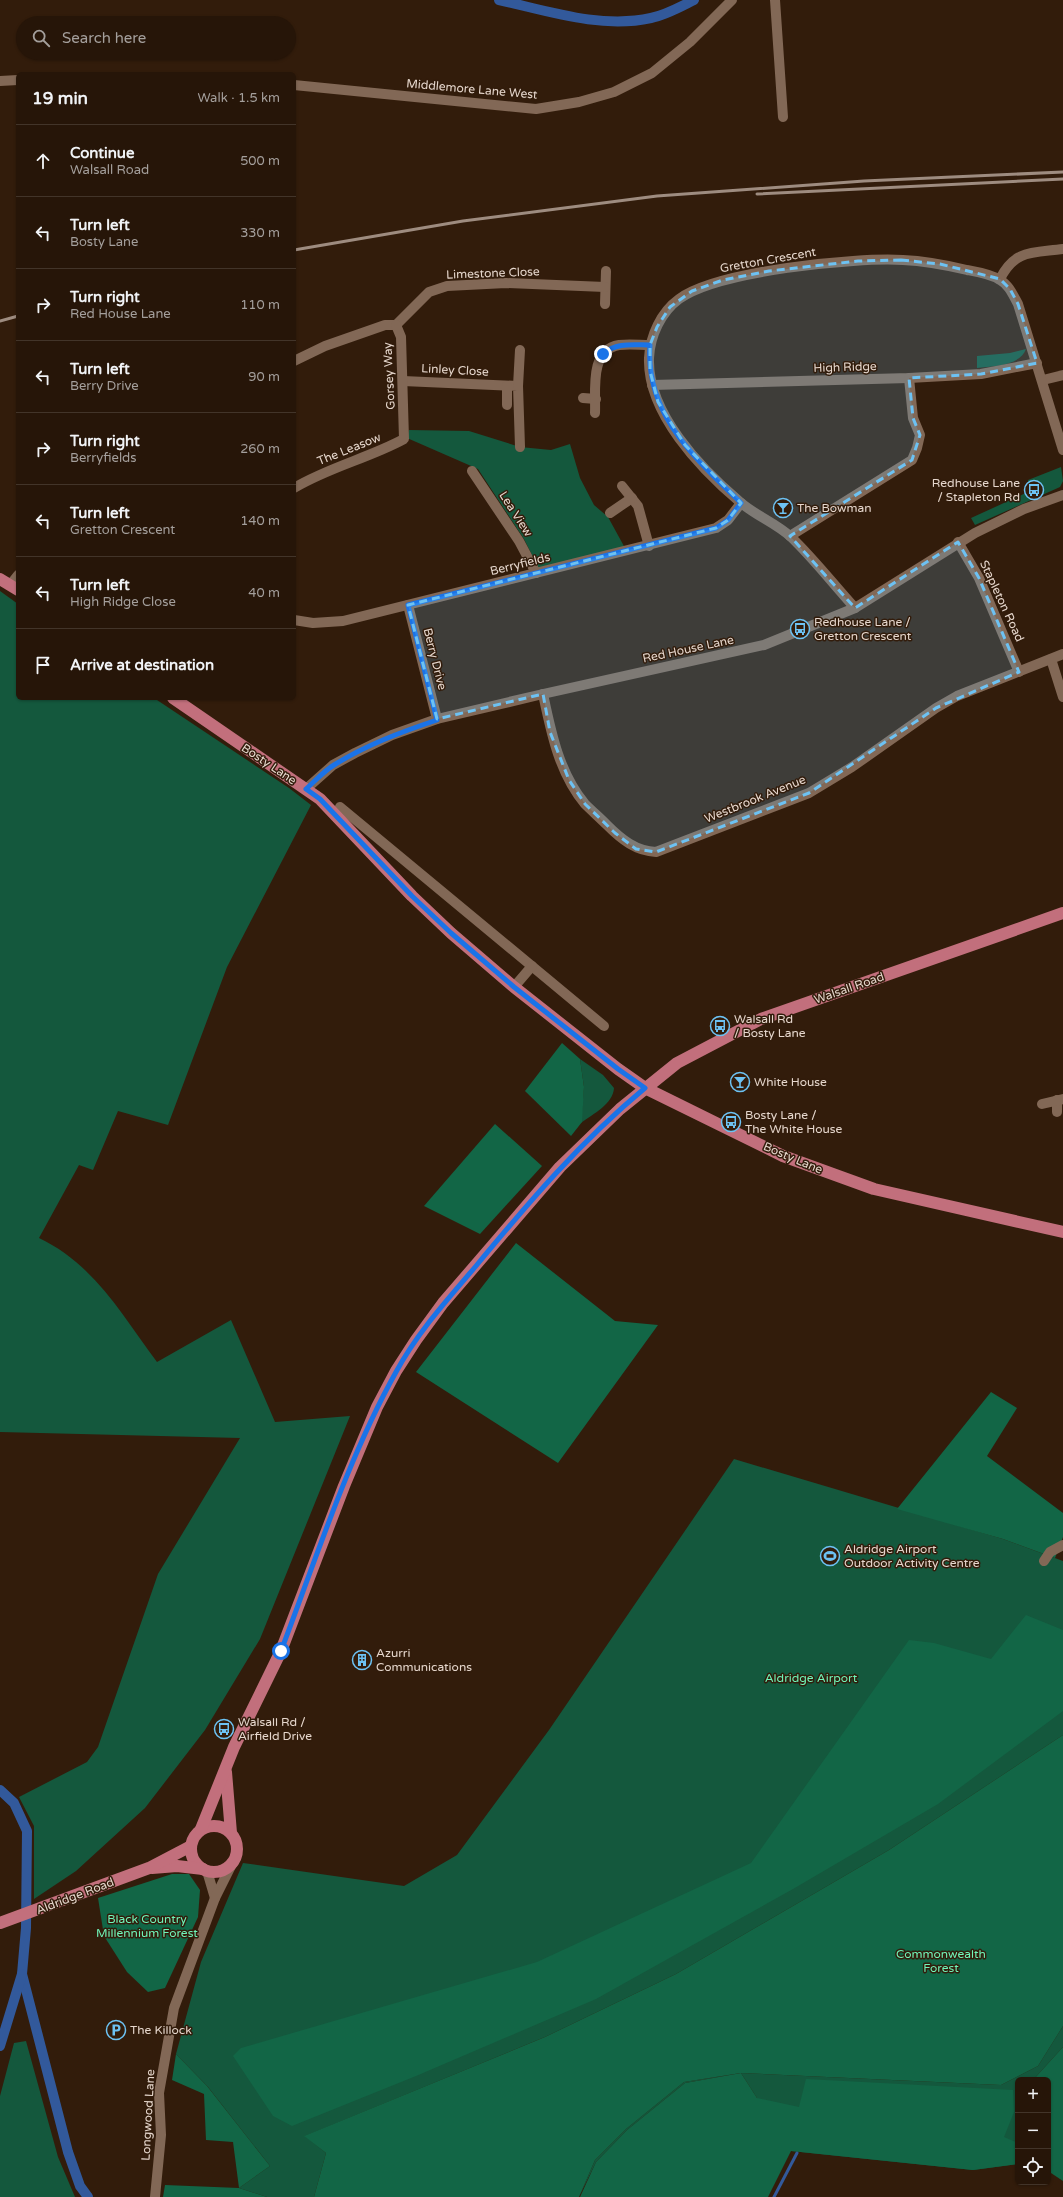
<!DOCTYPE html>
<meta charset="utf-8">
<style>
body{margin:0;font-family:"Varela Round",sans-serif;background:#322216;color:#f1f3f6}
.controls{position:absolute;right:12px;bottom:12px;display:grid;overflow:hidden;border-radius:6px;box-shadow:0 1px 3px #0004}
.controls button{width:36px;height:36px;display:grid;place-items:center;padding:0;border:0;border-bottom:1px solid #423429;background:#261508;color:#f1f3f6;font:20px sans-serif}
.stop{position:absolute;width:12px;height:12px;margin:-9px;border:3px solid #1a73e8;border-radius:50%;background:#fff}
.stop.end{background:#1a73e8;border-color:#fff;box-shadow:0 1px 4px #0008}
.list{margin:0;padding:0;list-style:none}
h2{display:flex;justify-content:space-between;align-items:center;height:52px;margin:0;padding:0 16px;font-size:17px}
h2 small{font-size:13px;font-weight:400;color:#a49f9c}
.list li{display:grid;grid-template-columns:26px 1fr auto;gap:12px;align-items:center;box-sizing:border-box;height:72px;padding:0 16px;border-top:1px solid #423429}
.list b{display:block;font-size:15px;white-space:nowrap}
.list p{margin:0;font-size:13px;white-space:nowrap;color:#a49f9c}
.list em{font-size:13px;font-style:normal;color:#a49f9c}
.icon{flex:none;width:22px;height:22px;fill:none;stroke:currentColor;stroke-width:2;stroke-linecap:round;stroke-linejoin:round}
.map{position:relative;flex:none;width:1063px;height:2197px;overflow:hidden}
.search{position:absolute;background:#261508;box-shadow:0 1px 3px #0004;left:16px;top:16px;width:280px;height:44px;display:flex;align-items:center;gap:10px;box-sizing:border-box;padding:0 14px;border-radius:22px;color:#a49f9c;font-size:15px}
.panel{position:absolute;background:#261508;box-shadow:0 1px 3px #0004;left:16px;top:72px;width:280px;height:628px;border-radius:6px}
.map>svg:first-child{display:block}
.green{fill:#14583d}
.forest{fill:#126646}
.lines{fill:none;stroke-linecap:round;stroke-linejoin:round}
.stream{stroke:#32599b;stroke-width:3}
.canal{stroke:#32599b;stroke-width:10}
.minor{stroke:#826856;stroke-width:10}
.major{stroke:#c26f7c;stroke-width:12}
.rail{stroke:#9e8c80;stroke-width:3}
.route{stroke:#1a73e8;stroke-width:5}
.marked{fill:#6dc2f3;fill-opacity:0.2;stroke:#6dc2f3;stroke-width:3;stroke-dasharray:8 5;stroke-linejoin:round}
.labels{text-anchor:middle;dominant-baseline:central;stroke-width:3;stroke-linejoin:round;paint-order:stroke}
.street-label{font-size:12px;fill:#e6d7cd;stroke:#321c0b}
.poi-label{font-size:12px;fill:#e6d7cd;stroke:#321c0b;text-anchor:start}
.park-label{font-size:12px;fill:#70f6ba;stroke:#321c0b}
</style>
<div class="map">
<svg width="1063" height="2197" viewBox="0 0 1063 2197">
<rect width="100%" height="100%" fill="#321c0b"/>
<g class="green">
<path d="M 1026,349 C 1020,366 993,366 977,368 L 977,356 L 1010,353 Z"/>
<polygon points="409,430 469,431 520,447 551,450 570,444 580,478 594,505 608,517 625,548 539,569 524,539 478,469 407,438"/>
<polygon points="1061,467 1063,481 1060,487 975,525 971,518 1028,492 1028,480"/>
<path d="M 0,591 L 18,604 L 18,698 L 154,698 L 289,788 L 311,805 L 227,967 L 168,1125 L 118,1111 L 93,1170 L 79,1165 L 39,1238 C 94,1264 122,1315 157,1362 L 231,1320 L 275,1422 L 350,1416 L 260,1639 L 205,1730 L 145,1808 L 76,1871 L 34,1899 L 34,1826 L 19,1797 L 87,1762 L 98,1747 L 158,1574 L 240,1438 L 0,1432 Z"/>
<path d="M 580,1059 L 603,1075 L 614,1088 C 613,1104 593,1114 581,1123 L 584,1087 Z"/>
<polygon points="734,1459 1003,1539 1063,1561 1063,1735 889,1850 676,1974 545,2037 305,2136 326,2153 314,2197 267,2197 239,2188 270,2166 208,2087 176,2054 201,1962 243,1863 404,1886 457,1855 549,1730"/>
<polygon points="1063,2026 1063,2047 1033,2080 1018,2080 1018,2164 973,2170 791,2151 741,2073 685,2083 627,2130 596,2162 579,2197 595,2160 626,2129 684,2082 741,2073 1001,2085 1038,2066"/>
<polygon points="26,2041 58,2157 75,2197 0,2197 0,2096 14,2043"/>
</g>
<g class="forest">
<polygon points="562,1043 580,1059 584,1087 582,1122 571,1136 525,1091"/>
<polygon points="495,1124 542,1166 480,1234 424,1206"/>
<polygon points="516,1243 615,1321 658,1325 558,1463 416,1372"/>
<polygon points="991,1392 1017,1408 987,1456 1063,1513 1063,1537 1055,1558 1003,1539 897,1509"/>
<polygon points="1026,1615 1063,1630 1063,1711 938,1804 793,1889 596,1999 416,2076 292,2126 273,2116 233,2056 241,2048 537,1962 751,1863 909,1640 934,1643 991,1659"/>
<polygon points="1063,1735 1063,2026 1038,2066 1001,2085 741,2073 684,2082 626,2129 595,2160 579,2197 314,2197 326,2153 304,2136 545,2037 676,1974 889,1850"/>
<polygon points="172,1874 189,1874 200,1890 198,1917 165,1988 148,1992 127,1972 104,1936 98,1898"/>
<polygon points="1063,2047 1063,2181 1048,2171 1048,2080 1033,2080"/>
<polygon points="176,2054 207,2086 270,2166 239,2188 267,2197 163,2197 165,2185 239,2188 233,2142 206,2140 204,2094 172,2080"/>
<polygon points="741,2073 757,2098 799,2107 806,2079 1013,2090 1014,2112 1004,2137 1018,2143 1018,2164 973,2170 791,2151 768,2197 580,2197 596,2162 627,2130 685,2083"/>
</g>
<g class="lines">
<polyline class="stream" points="774,2197 797,2153"/>
<g class="canal">
<path d="M 499,0 C 548,11 601,29 651,18 C 666,15 680,7 694,0"/>
<polyline points="0,1790 14,1803 27,1831 26,1928 22,1974 68,2152 80,2186 88,2197"/>
<polyline points="0,2046 22,1974"/>
</g>
<g class="minor">
<polyline points="775,0 783,117"/>
<polyline points="0,81 18,80"/>
<polyline points="294,85 536,109 579,102 614,92 652,73 690,42 732,0"/>
<path d="M 1000,279 C 1015,249 1033,253 1063,249"/>
<polyline points="605,304 606,271"/>
<polyline points="396,325 429,292 447,286 506,283 605,287"/>
<polyline points="294,361 325,346 385,325 396,325"/>
<polyline points="1043,380 1063,375"/>
<polyline points="403,381 518,386 520,447"/>
<polyline points="652,385 909,378 981,374 1037,363"/>
<polyline points="507,386 507,405"/>
<polyline points="518,386 520,350"/>
<polyline points="583,398 596,399"/>
<path d="M 595,413 C 596,391 589,350 619,345 C 629,344 640,345 650,345"/>
<polyline points="472,471 519,541 536,573"/>
<polyline points="622,486 638,506 649,546"/>
<path d="M 294,488 C 329,467 369,458 404,439 L 401,337 L 396,325"/>
<polyline points="610,513 632,498"/>
<polyline points="790,536 912,460 917,448 920,435 913,418 909,378"/>
<polyline points="958,542 979,578 1019,672"/>
<polyline points="10,585 18,575"/>
<polyline points="408,605 437,719"/>
<path d="M 855,608 C 834,585 814,559 791,537 C 776,523 756,516 740,502 C 701,469 647,413 649,358 C 650,336 661,312 679,299 C 717,271 855,257 903,260 C 925,261 946,265 967,270 C 978,272 991,274 1000,280 C 1009,285 1013,295 1018,304 L 1063,450"/>
<polyline points="294,620 313,623 343,621 716,528 728,520 741,503"/>
<polyline points="1051,659 1063,697"/>
<path d="M 543,694 C 551,732 559,773 585,804 C 592,811 600,818 607,825 C 622,840 636,851 656,852 L 809,793 L 852,767 L 936,708 L 957,696 L 1063,654"/>
<polyline points="306,789 333,765 355,753 392,735 437,719 543,694 764,645 855,608 975,533 1024,509 1063,495"/>
<polyline points="340,807 604,1026"/>
<polyline points="514,987 532,966"/>
<polyline points="1057,1100 1057,1112"/>
<polyline points="1042,1104 1063,1099"/>
<polyline points="1044,1561 1050,1552 1063,1545"/>
<polyline points="207,1871 215,1898"/>
<polyline points="155,2197 161,2135 159,2093 174,2008 215,1898 232,1864"/>
</g>
<g class="major">
<polyline points="0,579 18,590"/>
<polyline points="173,698 320,799 412,896 451,933 514,987 618,1069 645,1088 783,1156 874,1189 1063,1232"/>
<polyline points="226,1772 231,1833"/>
<circle cx="214" cy="1849" r="23"/>
<polyline points="201,1829 234,1747 281,1651 344,1486 377,1407 396,1371 416,1340 443,1303 560,1167 620,1109 677,1063 761,1019 1063,913"/>
<polyline points="152,1868 177,1866 203,1869"/>
<polyline points="0,1923 149,1868 191,1846"/>
</g>
<g class="rail">
<polyline points="757,194 1063,179"/>
<polyline points="294,250 463,221 657,196 864,181 1063,172"/>
<polyline points="0,321 18,316"/>
</g>
</g>
<g class="lines">
<path class="route" d="M 281,1651 C 316,1559 348,1458 396,1372 C 417,1333 447,1300 476,1266 C 529,1202 580,1142 645,1088 L 618,1069 L 514,987 L 451,933 L 412,896 L 320,799 L 306,789 C 315,781 324,771 334,765 C 366,745 401,732 437,720 L 408,605 L 716,528 L 728,520 L 741,503 C 695,458 645,415 650,345 C 634,345 616,342 603,354"/>
</g>
<path class="marked" d="M 901,260 L 940,264 L 1000,279 L 1010,289 L 1018,304 L 1037,363 L 981,374 L 909,378 L 913,418 L 920,435 L 912,460 L 790,536 L 855,608 L 958,542 L 979,578 L 1019,672 L 936,708 L 809,793 L 656,852 L 636,849 L 615,833 L 585,804 L 569,780 L 550,732 L 543,694 L 437,719 L 408,605 L 716,528 L 728,520 L 741,503 L 685,445 L 658,402 L 650,371 L 650,345 L 657,327 L 670,307 L 692,291 L 723,280 L 769,271 L 858,261 Z"/>
<defs>
<symbol id="bus-ring" viewBox="-11 -11 22 22"><circle r="9.5" fill="#321c0b" stroke="#6dc2f3" stroke-width="1.5"/><path d="M-5-6H5V4H4V6H2V4H-2V6H-4V4H-5ZM-3.5-4V0h7V-4ZM-3.5 1.2v1.5H-2V1.2ZM2 1.2v1.5H3.5V1.2Z" fill="#6dc2f3"/></symbol>
<symbol id="bar-ring" viewBox="-11 -11 22 22"><circle r="9.5" fill="#321c0b" stroke="#6dc2f3" stroke-width="1.5"/><path d="M-6-5H6L.8 .8V4.5H3.5V6h-7V4.5H-.8V.8Z" fill="#6dc2f3"/></symbol>
<symbol id="stadium-ring" viewBox="-11 -11 22 22"><circle r="9.5" fill="#321c0b" stroke="#6dc2f3" stroke-width="1.5"/><path d="M0-5a6.5 5 0 1 0 0 10a6.5 5 0 1 0 0-10ZM-3.5-1.8h7v3.6h-7Z" fill="#6dc2f3"/></symbol>
<symbol id="building-ring" viewBox="-11 -11 22 22"><circle r="9.5" fill="#321c0b" stroke="#6dc2f3" stroke-width="1.5"/><path d="M-4-6H4V6H1V3H-1V6H-4ZM-2.5-4.3h1.7v1.8h-1.7ZM.8-4.3h1.7v1.8H.8ZM-2.5-1h1.7V.8h-1.7ZM.8-1h1.7V.8H.8Z" fill="#6dc2f3"/></symbol>
<symbol id="parking-ring" viewBox="-11 -11 22 22"><circle r="9.5" fill="#321c0b" stroke="#6dc2f3" stroke-width="1.5"/><path d="M-3.5-5.5H1a3.5 3.5 0 0 1 0 7H-1V5.5H-3.5ZM-1-3.4V-.6H.8a1.4 1.4 0 0 0 0-2.8Z" fill="#6dc2f3"/></symbol>
</defs>
<g fill-rule="evenodd">
<use href="#bus-ring" x="1023" y="479" width="22" height="22"/>
<use href="#bar-ring" x="772" y="497" width="22" height="22"/>
<use href="#bus-ring" x="789" y="618" width="22" height="22"/>
<use href="#bus-ring" x="709" y="1015" width="22" height="22"/>
<use href="#bar-ring" x="729" y="1071" width="22" height="22"/>
<use href="#bus-ring" x="720" y="1111" width="22" height="22"/>
<use href="#stadium-ring" x="819" y="1545" width="22" height="22"/>
<use href="#building-ring" x="351" y="1649" width="22" height="22"/>
<use href="#bus-ring" x="213" y="1718" width="22" height="22"/>
<use href="#parking-ring" x="105" y="2019" width="22" height="22"/>
</g>
<g class="labels">
<g class="street-label">
<text transform="translate(472 89) rotate(5)">Middlemore Lane West</text>
<text transform="translate(768 260) rotate(-10)">Gretton Crescent</text>
<text transform="translate(493 273) rotate(-2)">Limestone Close</text>
<text transform="translate(845 367) rotate(-2)">High Ridge</text>
<text transform="translate(455 370) rotate(3)">Linley Close</text>
<text transform="translate(389 376) rotate(-93)">Gorsey Way</text>
<text transform="translate(349 449) rotate(-22)">The Leasow</text>
<text transform="translate(516 514) rotate(57)">Lea View</text>
<text transform="translate(520 564) rotate(-14)">Berryfields</text>
<text transform="translate(1002 601) rotate(65)">Stapleton Road</text>
<text transform="translate(688 649) rotate(-12)">Red House Lane</text>
<text transform="translate(435 659) rotate(76)">Berry Drive</text>
<text transform="translate(269 764) rotate(34)">Bosty Lane</text>
<text transform="translate(755 799) rotate(-22)">Westbrook Avenue</text>
<text transform="translate(849 988) rotate(-19)">Walsall Road</text>
<text transform="translate(793 1158) rotate(23)">Bosty Lane</text>
<text transform="translate(75 1896) rotate(-21)">Aldridge Road</text>
<text transform="translate(148 2115) rotate(-87)">Longwood Lane</text>
</g>
<g class="poi-label">
<text x="1020" y="483" text-anchor="end">Redhouse Lane<tspan x="1020" dy="14">/ Stapleton Rd</tspan></text>
<text x="797" y="508">The Bowman</text>
<text x="814" y="622">Redhouse Lane /<tspan x="814" dy="14">Gretton Crescent</tspan></text>
<text x="734" y="1019">Walsall Rd<tspan x="734" dy="14">/ Bosty Lane</tspan></text>
<text x="754" y="1082">White House</text>
<text x="745" y="1115">Bosty Lane /<tspan x="745" dy="14">The White House</tspan></text>
<text x="844" y="1549">Aldridge Airport<tspan x="844" dy="14">Outdoor Activity Centre</tspan></text>
<text x="376" y="1653">Azurri<tspan x="376" dy="14">Communications</tspan></text>
<text x="238" y="1722">Walsall Rd /<tspan x="238" dy="14">Airfield Drive</tspan></text>
<text x="130" y="2030">The Killock</text>
</g>
<g class="park-label">
<text x="811" y="1678">Aldridge Airport</text>
<text x="147" y="1919">Black Country<tspan x="147" dy="14">Millennium Forest</tspan></text>
<text x="941" y="1954">Commonwealth<tspan x="941" dy="14">Forest</tspan></text>
</g>
</g>
</svg>
<div class="controls">
<button>+</button>
<button>−</button>
<button><svg class="icon" aria-label="locate" viewBox="0 0 24 24"><circle cx="12" cy="12" r="6"/><path d="M12 2v4M12 18v4M2 12h4M18 12h4"/></svg></button>
</div>
<div class="stop" style="left:281px;top:1651px"></div>
<div class="stop end" style="left:603px;top:354px"></div>
<div class="search"><svg class="icon" aria-label="search" viewBox="0 0 24 24"><circle cx="10" cy="10" r="6"/><path d="M15 15l6 6"/></svg>Search here</div>
<section class="panel">
<h2>19 min<small>Walk · 1.5 km</small></h2>
<ul class="list">
<li><svg class="icon" aria-label="ahead" viewBox="0 0 24 24"><path d="M12 20V5M6 11l6-6 6 6"/></svg><div><b>Continue</b><p>Walsall Road</p></div><em>500 m</em></li>
<li><svg class="icon" aria-label="left" viewBox="0 0 24 24"><path d="M17 20v-9H6M10 6l-5 5 5 5"/></svg><div><b>Turn left</b><p>Bosty Lane</p></div><em>330 m</em></li>
<li><svg class="icon" aria-label="right" viewBox="0 0 24 24"><path d="M7 20v-9h11M14 6l5 5-5 5"/></svg><div><b>Turn right</b><p>Red House Lane</p></div><em>110 m</em></li>
<li><svg class="icon" aria-label="left" viewBox="0 0 24 24"><path d="M17 20v-9H6M10 6l-5 5 5 5"/></svg><div><b>Turn left</b><p>Berry Drive</p></div><em>90 m</em></li>
<li><svg class="icon" aria-label="right" viewBox="0 0 24 24"><path d="M7 20v-9h11M14 6l5 5-5 5"/></svg><div><b>Turn right</b><p>Berryfields</p></div><em>260 m</em></li>
<li><svg class="icon" aria-label="left" viewBox="0 0 24 24"><path d="M17 20v-9H6M10 6l-5 5 5 5"/></svg><div><b>Turn left</b><p>Gretton Crescent</p></div><em>140 m</em></li>
<li><svg class="icon" aria-label="left" viewBox="0 0 24 24"><path d="M17 20v-9H6M10 6l-5 5 5 5"/></svg><div><b>Turn left</b><p>High Ridge Close</p></div><em>40 m</em></li>
<li><svg class="icon" aria-label="arrive" viewBox="0 0 24 24"><path d="M6 21V4h12l-3 4 3 4H6"/></svg><div><b>Arrive at destination</b></div></li>
</ul>
</section>
</div>
